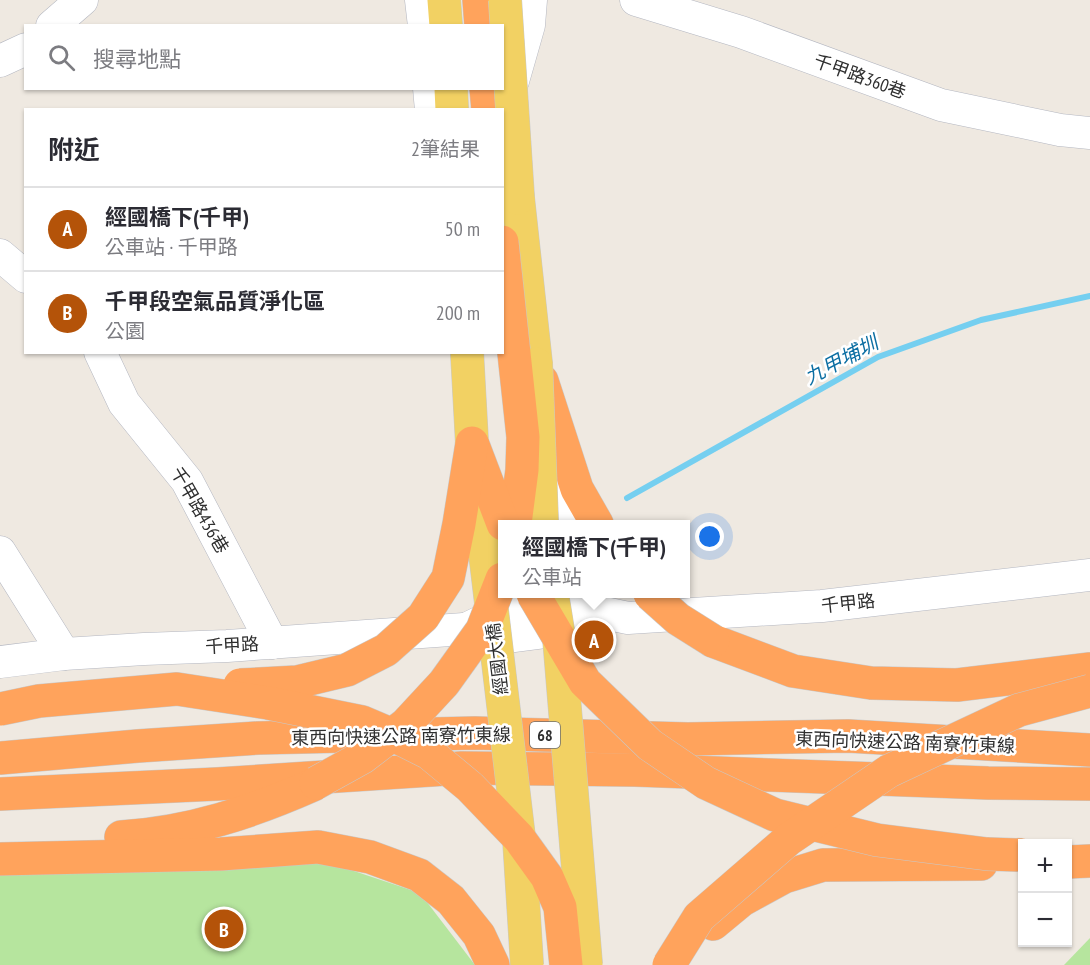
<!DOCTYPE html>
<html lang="zh-TW">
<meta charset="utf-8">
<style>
body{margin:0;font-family:"PT Sans Narrow","Noto Sans TC",sans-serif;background:#f2f2f3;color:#2b2b33}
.controls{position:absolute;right:18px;bottom:18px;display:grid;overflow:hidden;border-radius:0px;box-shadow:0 2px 4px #0004}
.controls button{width:54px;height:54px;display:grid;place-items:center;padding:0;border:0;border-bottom:2px solid #e1e1e2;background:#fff;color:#2b2b33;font:30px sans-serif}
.you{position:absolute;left:710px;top:537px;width:21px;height:21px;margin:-15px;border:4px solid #fff;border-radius:50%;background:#1a73e8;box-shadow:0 0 0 9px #1a73e833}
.badge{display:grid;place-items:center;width:39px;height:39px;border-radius:50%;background:#b45309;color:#fff;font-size:20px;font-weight:700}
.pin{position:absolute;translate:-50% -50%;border:3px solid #fff;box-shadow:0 2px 6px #0006}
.popup{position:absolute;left:498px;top:520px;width:192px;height:78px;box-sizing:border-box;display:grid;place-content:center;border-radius:0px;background:#fff;filter:drop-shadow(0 2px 4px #0005);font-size:20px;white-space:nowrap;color:#7c7c81}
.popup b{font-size:22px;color:#2b2b33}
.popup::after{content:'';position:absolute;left:50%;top:100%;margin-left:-12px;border:12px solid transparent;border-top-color:#fff}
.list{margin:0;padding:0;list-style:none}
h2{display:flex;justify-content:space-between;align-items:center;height:78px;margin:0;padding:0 24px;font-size:26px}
h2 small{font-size:20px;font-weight:400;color:#7c7c81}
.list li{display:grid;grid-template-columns:39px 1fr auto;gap:18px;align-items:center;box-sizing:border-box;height:84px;padding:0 24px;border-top:2px solid #e1e1e2}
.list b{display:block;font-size:22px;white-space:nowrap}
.list p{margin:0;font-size:20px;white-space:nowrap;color:#7c7c81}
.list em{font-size:20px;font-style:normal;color:#7c7c81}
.icon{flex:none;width:33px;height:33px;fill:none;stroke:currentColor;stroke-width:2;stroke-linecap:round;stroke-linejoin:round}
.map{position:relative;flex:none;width:1090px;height:965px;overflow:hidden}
.search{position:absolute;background:#fff;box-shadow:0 2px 4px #0004;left:24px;top:24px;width:480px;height:66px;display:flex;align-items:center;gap:15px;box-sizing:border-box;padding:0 21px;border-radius:0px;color:#7c7c81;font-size:22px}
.panel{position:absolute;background:#fff;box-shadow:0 2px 4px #0004;left:24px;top:108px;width:480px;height:246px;border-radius:0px}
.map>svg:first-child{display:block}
.green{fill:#b6e59e}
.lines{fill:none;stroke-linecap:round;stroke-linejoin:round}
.stream{stroke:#75cff0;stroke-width:6}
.minor-casing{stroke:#b4b7c1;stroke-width:33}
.major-casing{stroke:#c9c9c9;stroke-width:34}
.highway-casing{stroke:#c9c9c9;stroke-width:34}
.minor{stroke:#fff;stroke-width:32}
.major{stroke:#f2d163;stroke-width:33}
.highway{stroke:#ffa35c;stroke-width:33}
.major-bridge-casing{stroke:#c9c9c9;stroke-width:34;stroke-linecap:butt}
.highway-bridge-casing{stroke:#c9c9c9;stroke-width:34;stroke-linecap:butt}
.major-bridge{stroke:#f2d163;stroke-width:33}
.highway-bridge{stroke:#ffa35c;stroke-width:33}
.labels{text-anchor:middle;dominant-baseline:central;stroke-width:5;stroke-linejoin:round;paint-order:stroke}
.shield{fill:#fff;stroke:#6d6d6d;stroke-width:1.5}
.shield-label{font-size:16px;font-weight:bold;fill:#2e2e2e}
.street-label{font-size:18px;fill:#2e2e2e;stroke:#fff}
.water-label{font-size:20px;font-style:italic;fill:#0d6fa3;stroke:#fff}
</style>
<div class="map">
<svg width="1090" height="965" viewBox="0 0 1090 965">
<rect width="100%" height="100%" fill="#efe9e1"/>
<g class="green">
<polygon points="303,854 420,893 475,965 0,965 0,861"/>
<polygon points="1090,938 1090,965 1064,965"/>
</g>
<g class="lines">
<polyline class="stream" points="627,498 878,357 981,320 1090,296"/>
<defs>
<g id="minor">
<polyline points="421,0 424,26"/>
<polyline points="636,0 741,32 941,105 1060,130 1090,133"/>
<polyline points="52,26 82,0"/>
<polyline points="0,61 26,49"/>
<polyline points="513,81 529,25 531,0"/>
<polyline points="429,88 431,110"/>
<polyline points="0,255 26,277"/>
<polyline points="100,352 124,403 187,481 272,643"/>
<polyline points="550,461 563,524"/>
<polyline points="0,552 64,654"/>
<polyline points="468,628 497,614 566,605 628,618 822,606 1090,575"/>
<polyline points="0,662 64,654 144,649 227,646 464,629 500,638 569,629 579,625"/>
</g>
<g id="major">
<polyline points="444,0 446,26"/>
<polyline points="451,88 452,110"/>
<polyline points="518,198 536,364"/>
</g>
<g id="highway">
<polyline points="479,0 481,26"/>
<polyline points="486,88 488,110"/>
<polyline points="542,381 577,489 597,524"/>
<polyline points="713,641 793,671 871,683 957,685 1090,669"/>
<polyline points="0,758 138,746 258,738 475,733 688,739 848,736 1090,750"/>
<polyline points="0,794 217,784 462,768 635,770 988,783 1090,784"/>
<path d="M 121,837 C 189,833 252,812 313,785"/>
<polyline points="0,859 221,854 318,847 370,857 419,875 451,900 479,935 493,965"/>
<polyline points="1068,862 1090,861"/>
<polyline points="713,924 742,900 784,877 823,865 981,864"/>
</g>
</defs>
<use href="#minor" class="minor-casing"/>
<use href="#major" class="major-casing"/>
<use href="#highway" class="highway-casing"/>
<use href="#minor" class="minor"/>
<use href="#major" class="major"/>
<use href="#highway" class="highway"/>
<defs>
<g id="major-bridge">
<polyline points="505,0 518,198"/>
<polyline points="467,352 472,443 519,838 527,965"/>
<polyline points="536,364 542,524"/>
<polyline points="552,594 559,637 586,965"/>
</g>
<g id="highway-bridge">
<polyline points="502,242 523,437 522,470 515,524"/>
<polyline points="473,445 503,524"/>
<polyline points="533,594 585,682 650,745 706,783 775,815 877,840 987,854 1022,855"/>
<polyline points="650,594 678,619 713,641"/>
<polyline points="240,685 297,682 347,670 386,650 423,617 448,578 459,524 472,443"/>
<polyline points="0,709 39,701 177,689 268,703 362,722 395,736 429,753 470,787 519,838 547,877 560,907 566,965"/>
<polyline points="316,783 363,757 406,724 444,683 482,630 502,579"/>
<polyline points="669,965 699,917 789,839 889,771 1019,710 1090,691"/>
</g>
</defs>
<use href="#major-bridge" class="major-bridge-casing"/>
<use href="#highway-bridge" class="highway-bridge-casing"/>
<use href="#major-bridge" class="major-bridge"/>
<use href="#highway-bridge" class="highway-bridge"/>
</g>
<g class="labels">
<rect class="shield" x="530" y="722" width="30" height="26" rx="4.5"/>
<g class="shield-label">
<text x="545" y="735">68</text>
</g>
<g class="street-label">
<text transform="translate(860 76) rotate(20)">千甲路360巷</text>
<text transform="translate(200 510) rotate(60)">千甲路436巷</text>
<text transform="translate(848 603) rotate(-6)">千甲路</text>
<text transform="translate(232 645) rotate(-3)">千甲路</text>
<text transform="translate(497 659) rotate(-97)">經國大橋</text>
<text transform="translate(401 736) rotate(-1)">東西向快速公路 南寮竹東線</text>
<text transform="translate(905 742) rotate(2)">東西向快速公路 南寮竹東線</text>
</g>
<g class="water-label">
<text transform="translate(841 360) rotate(-28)">九甲埔圳</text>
</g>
</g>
</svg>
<div class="controls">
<button>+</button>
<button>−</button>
</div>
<div class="you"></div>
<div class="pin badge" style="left:594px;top:640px">A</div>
<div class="popup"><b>經國橋下(千甲)</b>公車站</div>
<div class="pin badge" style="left:224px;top:929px">B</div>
<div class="search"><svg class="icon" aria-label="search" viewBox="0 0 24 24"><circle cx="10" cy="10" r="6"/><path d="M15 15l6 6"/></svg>搜尋地點</div>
<section class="panel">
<h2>附近<small>2筆結果</small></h2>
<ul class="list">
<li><span class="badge">A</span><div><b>經國橋下(千甲)</b><p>公車站 · 千甲路</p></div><em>50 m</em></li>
<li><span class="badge">B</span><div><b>千甲段空氣品質淨化區</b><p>公園</p></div><em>200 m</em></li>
</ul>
</section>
</div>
